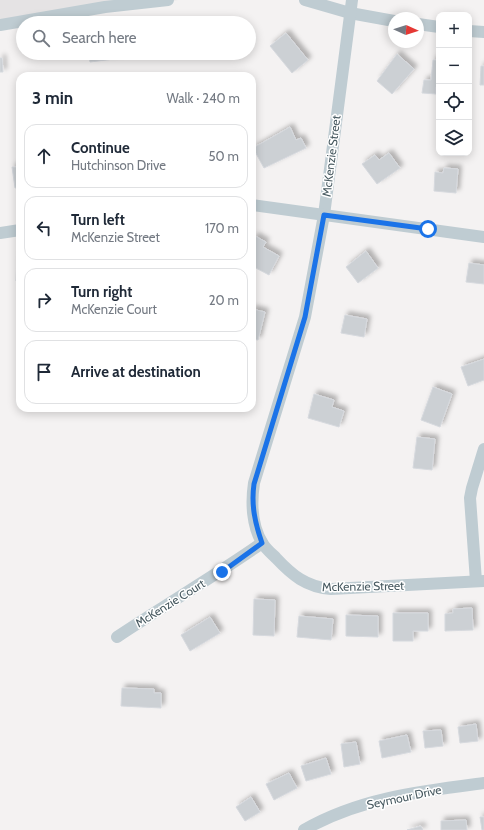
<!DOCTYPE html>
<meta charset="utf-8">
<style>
body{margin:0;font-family:Cabin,sans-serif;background:#f2f2f3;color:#1f2937}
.controls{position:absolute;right:12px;top:12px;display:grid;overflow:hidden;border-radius:8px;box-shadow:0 2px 10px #0003}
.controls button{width:36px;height:36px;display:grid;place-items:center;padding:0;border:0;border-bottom:1px solid #e0e1e3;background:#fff;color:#1f2937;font:20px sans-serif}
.compass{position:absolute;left:388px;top:12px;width:36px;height:36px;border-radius:50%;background:#fff;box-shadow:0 2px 10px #0003;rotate:93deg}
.stop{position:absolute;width:12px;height:12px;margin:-9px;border:3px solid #1a73e8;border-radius:50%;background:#fff}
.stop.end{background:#1a73e8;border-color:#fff;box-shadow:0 1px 4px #0008}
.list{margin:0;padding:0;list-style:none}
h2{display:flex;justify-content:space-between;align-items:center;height:52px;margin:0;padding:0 16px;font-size:17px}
h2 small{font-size:13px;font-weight:400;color:#747a83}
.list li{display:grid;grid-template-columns:26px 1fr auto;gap:12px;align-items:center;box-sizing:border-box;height:64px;margin:0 8px 8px;padding:0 8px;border:1px solid #e0e1e3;border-radius:12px}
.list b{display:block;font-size:15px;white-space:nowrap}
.list p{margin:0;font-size:13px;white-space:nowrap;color:#747a83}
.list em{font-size:13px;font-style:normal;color:#747a83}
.icon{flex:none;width:22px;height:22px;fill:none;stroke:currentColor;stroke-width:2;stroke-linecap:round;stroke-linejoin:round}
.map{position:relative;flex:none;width:484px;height:830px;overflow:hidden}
.search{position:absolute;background:#fff;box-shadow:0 2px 10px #0003;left:16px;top:16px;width:240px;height:44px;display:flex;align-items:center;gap:10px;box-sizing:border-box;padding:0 14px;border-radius:22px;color:#747a83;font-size:15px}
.panel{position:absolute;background:#fff;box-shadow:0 2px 10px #0003;left:16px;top:72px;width:240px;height:340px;border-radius:12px}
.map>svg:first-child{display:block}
.education{fill:#e5e3e4}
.building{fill:#ccd0d4;stroke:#d6d9de;filter:url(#shadow)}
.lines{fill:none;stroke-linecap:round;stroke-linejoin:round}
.street{stroke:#bfccd2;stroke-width:12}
.route{stroke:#1a73e8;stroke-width:5}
.labels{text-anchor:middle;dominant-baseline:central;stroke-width:3;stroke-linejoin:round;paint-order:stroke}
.street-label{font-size:12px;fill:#485a61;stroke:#fff}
</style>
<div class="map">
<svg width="484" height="830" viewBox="0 0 484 830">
<defs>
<filter id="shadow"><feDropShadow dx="3.5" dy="-3.5" stdDeviation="2" flood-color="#0004"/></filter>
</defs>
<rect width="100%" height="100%" fill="#f4f2f2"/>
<polygon class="education" points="0,0 178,0 0,23"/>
<g class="building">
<polygon points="286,33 308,60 292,73 270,46"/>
<polygon points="88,53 122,53 123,58 90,62"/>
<rect x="217" y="53" width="14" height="3"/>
<polygon points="397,54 414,69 392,94 377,81"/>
<polygon points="0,58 2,58 3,72 0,72"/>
<polygon points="433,60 439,60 439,87 436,87 436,94 422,93 424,80 431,80"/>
<polygon points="481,66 484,66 484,85 480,85"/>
<polygon points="290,127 296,140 301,138 306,148 264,168 253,148"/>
<polygon points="389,153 400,168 377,184 362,164 375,155 379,160"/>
<polygon points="12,167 20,167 20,187 15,188"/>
<polygon points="444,168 458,169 456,193 434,191 435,172 443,173"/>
<polygon points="255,236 266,242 263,247 279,256 269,275 252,266 252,243"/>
<polygon points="366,251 378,268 358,283 346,267"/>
<polygon points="17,256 20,256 20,281 16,281"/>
<polygon points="469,263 484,265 484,284 466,282"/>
<polygon points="252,309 265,312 258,340 252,339"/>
<polygon points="345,315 367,319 364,337 341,333"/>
<polygon points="484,359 484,380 468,386 461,367"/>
<polygon points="433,387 452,394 440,427 421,420"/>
<polygon points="314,394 334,400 332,407 344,411 339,427 308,418"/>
<polygon points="417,437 435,439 432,470 413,468"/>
<polygon points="254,599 275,600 274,636 253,635"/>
<polygon points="472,608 473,630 445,631 445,614 453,613 453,609"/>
<polygon points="393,613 428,613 428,631 413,631 413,641 393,641"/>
<polygon points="346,615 378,616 378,637 346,636"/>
<polygon points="299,616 333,619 331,640 297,637"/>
<polygon points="210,617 220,633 190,651 181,635"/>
<polygon points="122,688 154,689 154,693 161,693 161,708 121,706"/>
<polygon points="476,724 478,741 460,743 458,727"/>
<polygon points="441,730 443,746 425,748 423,731"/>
<polygon points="407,735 411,752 382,758 379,741"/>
<polygon points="356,742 360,764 344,767 341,744"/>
<polygon points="326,758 331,774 306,781 301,766"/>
<polygon points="289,773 297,788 274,800 266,784"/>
<polygon points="251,797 260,812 245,821 236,807"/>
<polygon points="480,817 484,817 484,830 482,830"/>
<polygon points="466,820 467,830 441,830 441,821"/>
<polygon points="421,826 423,830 407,830"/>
</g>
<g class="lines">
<g class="street">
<polyline points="305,0 350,13 394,21"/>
<path d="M 352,0 L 324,215 L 305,317 L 254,483 C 251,503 252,527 263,544 C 266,549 272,554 276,558 C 292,575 306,587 331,589 L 484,581"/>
<polyline points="418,24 439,27"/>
<polyline points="0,25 105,7 168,0"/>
<polyline points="469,31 484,32"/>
<polyline points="252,205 484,237"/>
<polyline points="0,233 20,230"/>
<polyline points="476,581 470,498 472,488 484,449"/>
<path d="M 117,637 C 165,605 215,576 262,543"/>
<path d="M 304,830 C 359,798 422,791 484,783"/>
</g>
</g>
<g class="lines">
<path class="route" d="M 222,572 L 262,543 C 255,523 251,505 254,484 L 305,317 L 324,215 L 428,229"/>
</g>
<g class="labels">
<g class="street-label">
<text transform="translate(331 156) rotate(-83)">McKenzie Street</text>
<text transform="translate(363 586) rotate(-1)">McKenzie Street</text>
<text transform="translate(170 603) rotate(-32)">McKenzie Court</text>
<text transform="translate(404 797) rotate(-12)">Seymour Drive</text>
</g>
</g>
</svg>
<div class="controls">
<button>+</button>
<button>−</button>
<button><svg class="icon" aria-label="locate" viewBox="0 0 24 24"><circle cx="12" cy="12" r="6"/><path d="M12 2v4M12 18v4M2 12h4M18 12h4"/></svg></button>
<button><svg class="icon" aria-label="layers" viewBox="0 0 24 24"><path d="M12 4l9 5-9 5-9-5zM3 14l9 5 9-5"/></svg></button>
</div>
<svg class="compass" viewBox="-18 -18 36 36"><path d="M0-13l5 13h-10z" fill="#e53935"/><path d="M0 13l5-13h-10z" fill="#747a83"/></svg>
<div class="stop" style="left:428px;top:229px"></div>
<div class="stop end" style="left:222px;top:572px"></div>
<div class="search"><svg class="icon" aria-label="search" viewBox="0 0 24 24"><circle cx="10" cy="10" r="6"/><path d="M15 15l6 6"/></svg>Search here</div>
<section class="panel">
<h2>3 min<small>Walk · 240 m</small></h2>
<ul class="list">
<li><svg class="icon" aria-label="ahead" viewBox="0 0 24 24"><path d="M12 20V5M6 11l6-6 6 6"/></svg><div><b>Continue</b><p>Hutchinson Drive</p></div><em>50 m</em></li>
<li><svg class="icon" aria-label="left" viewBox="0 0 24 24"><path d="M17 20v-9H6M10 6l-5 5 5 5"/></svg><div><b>Turn left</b><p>McKenzie Street</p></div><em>170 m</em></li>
<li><svg class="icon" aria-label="right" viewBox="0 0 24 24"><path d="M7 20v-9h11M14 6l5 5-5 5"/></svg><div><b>Turn right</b><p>McKenzie Court</p></div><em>20 m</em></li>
<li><svg class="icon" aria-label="arrive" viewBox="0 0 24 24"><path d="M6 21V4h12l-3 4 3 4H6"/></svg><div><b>Arrive at destination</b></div></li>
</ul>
</section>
</div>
